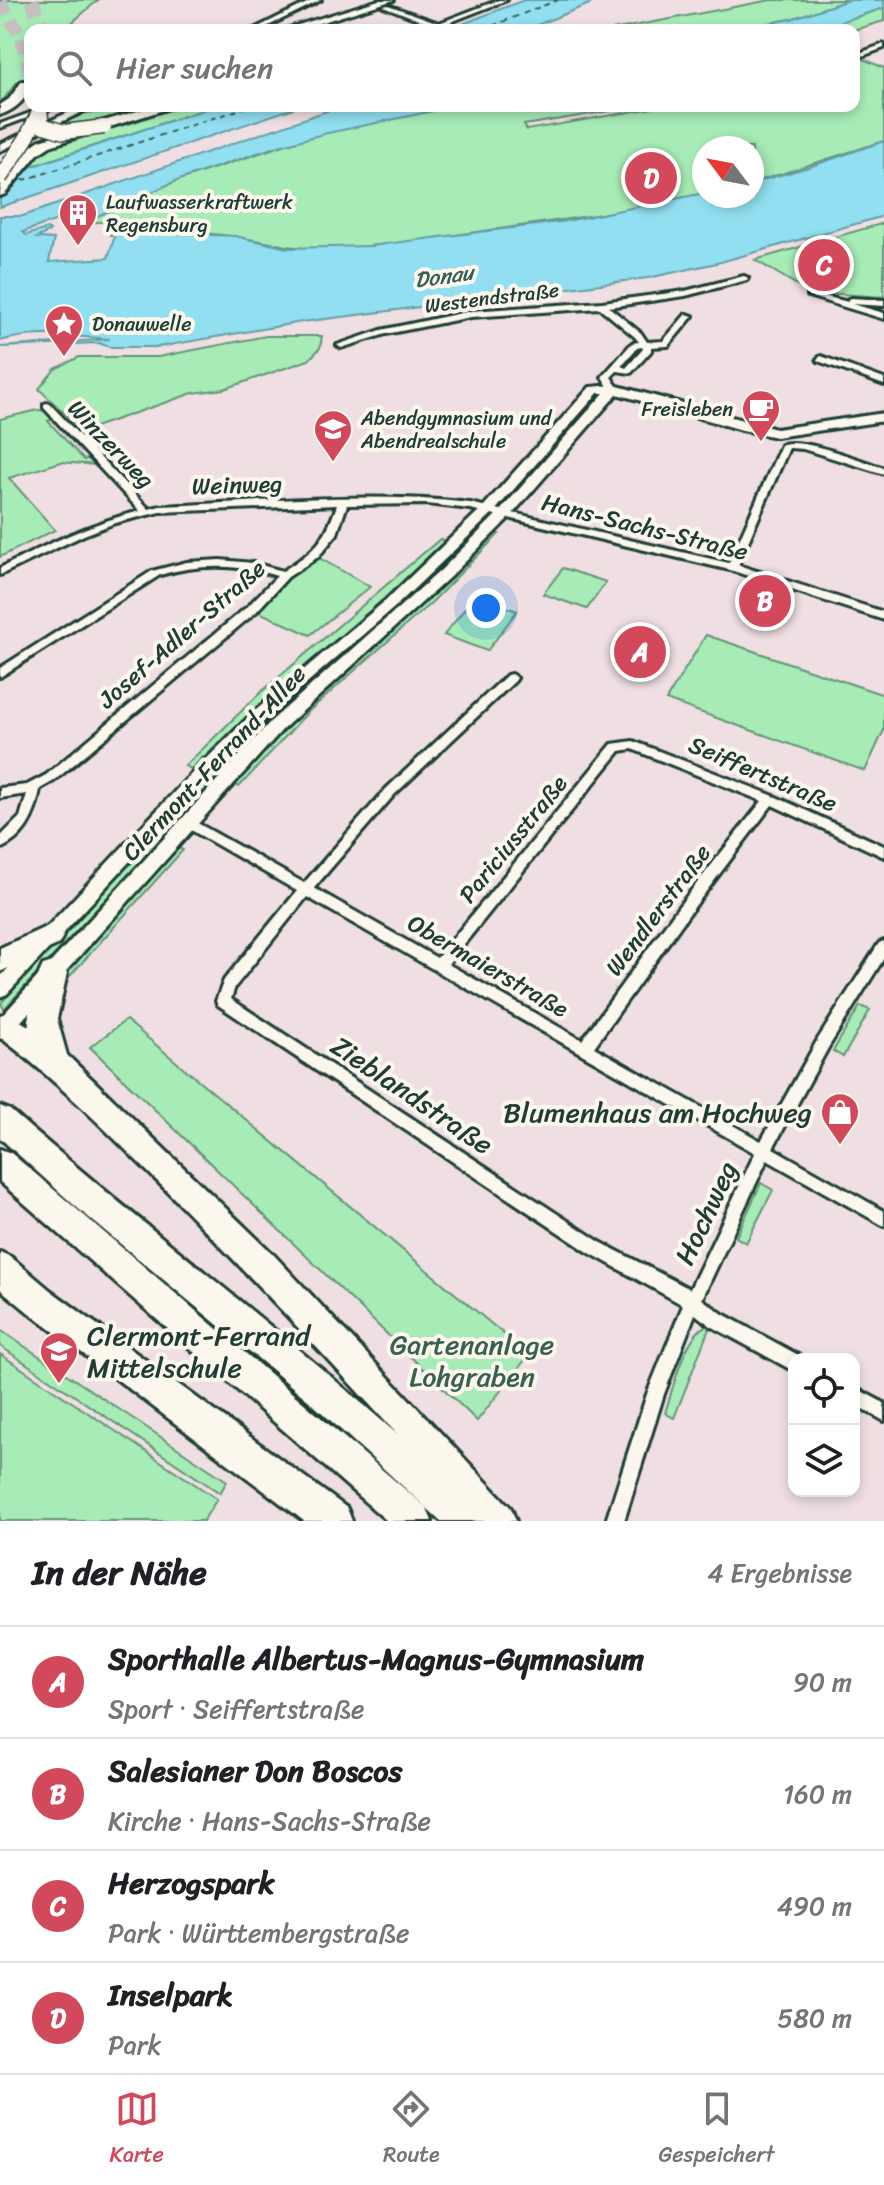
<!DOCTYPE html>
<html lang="de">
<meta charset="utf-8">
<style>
body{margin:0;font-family:Sriracha,sans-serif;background:#f6f6f6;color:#202124}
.controls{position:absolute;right:24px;bottom:24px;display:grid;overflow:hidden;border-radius:16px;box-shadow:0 4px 12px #0003}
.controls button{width:72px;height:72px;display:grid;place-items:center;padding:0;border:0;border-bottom:2px solid #e0e0e0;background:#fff;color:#202124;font:40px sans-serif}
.compass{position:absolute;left:692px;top:136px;width:72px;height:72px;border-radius:50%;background:#fff;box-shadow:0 4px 12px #0003;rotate:302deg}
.you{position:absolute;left:486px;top:608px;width:28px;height:28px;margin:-20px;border:6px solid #fff;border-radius:50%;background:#1a73e8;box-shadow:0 0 0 12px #1a73e833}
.badge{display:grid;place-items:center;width:52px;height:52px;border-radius:50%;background:#d1495b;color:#fff;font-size:26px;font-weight:700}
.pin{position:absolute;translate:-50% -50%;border:4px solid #fff;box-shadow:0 2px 8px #0006}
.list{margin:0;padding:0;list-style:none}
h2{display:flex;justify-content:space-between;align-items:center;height:104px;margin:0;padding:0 32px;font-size:34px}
h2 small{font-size:26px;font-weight:400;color:#757577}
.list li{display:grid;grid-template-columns:52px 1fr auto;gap:24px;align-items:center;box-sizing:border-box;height:112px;padding:0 32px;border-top:2px solid #e0e0e0}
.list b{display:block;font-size:30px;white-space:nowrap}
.list p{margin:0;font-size:26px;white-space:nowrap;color:#757577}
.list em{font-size:26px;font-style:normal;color:#757577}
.icon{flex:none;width:44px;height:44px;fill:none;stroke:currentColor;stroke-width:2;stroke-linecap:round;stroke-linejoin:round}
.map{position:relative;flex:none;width:884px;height:1521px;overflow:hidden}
.search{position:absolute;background:#fff;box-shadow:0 4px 12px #0003;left:24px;right:24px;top:24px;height:88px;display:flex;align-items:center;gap:20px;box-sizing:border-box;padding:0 28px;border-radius:16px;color:#757577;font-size:30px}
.sheet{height:552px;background:#fff}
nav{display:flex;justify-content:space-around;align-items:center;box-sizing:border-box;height:112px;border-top:2px solid #e0e0e0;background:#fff;font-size:22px;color:#757577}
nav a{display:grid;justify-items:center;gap:4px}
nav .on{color:#d1495b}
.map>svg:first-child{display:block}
.green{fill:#a7ecb7;stroke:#639476;stroke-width:2}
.water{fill:#91dff0;stroke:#639ea5;stroke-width:2}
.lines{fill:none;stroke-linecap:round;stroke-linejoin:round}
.ferry{stroke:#365d5a;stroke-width:2;stroke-dasharray:6 5;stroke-linecap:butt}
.motorway-tunnel{stroke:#c5bfbf;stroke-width:14;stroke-dasharray:14 7;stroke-linecap:butt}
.minor-casing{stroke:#1f3d34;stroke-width:6}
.tertiary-casing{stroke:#1f3d34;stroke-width:6}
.secondary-casing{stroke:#1f3d34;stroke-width:6}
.motorway-casing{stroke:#1f3d34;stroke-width:6}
.minor{fill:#fbf7ec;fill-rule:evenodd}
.tertiary{fill:#fbf7ec;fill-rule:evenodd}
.secondary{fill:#fbf7ec;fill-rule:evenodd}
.motorway{fill:#fbf7ec;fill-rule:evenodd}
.motorway-bridge-casing{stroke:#1f3d34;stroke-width:17;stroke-linecap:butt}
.motorway-bridge{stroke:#fbf7ec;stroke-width:14}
.labels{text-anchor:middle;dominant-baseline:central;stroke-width:8;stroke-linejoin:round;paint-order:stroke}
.far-poi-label{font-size:20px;fill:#1f3d34;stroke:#fbf7ec;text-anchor:start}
.far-street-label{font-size:20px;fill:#1f3d34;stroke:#fbf7ec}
.far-water-label{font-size:22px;font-style:italic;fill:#365d5a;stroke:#fbf7ec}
.street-label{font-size:24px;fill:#1f3d34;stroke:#fbf7ec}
.near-street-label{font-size:28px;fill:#1f3d34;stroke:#fbf7ec}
.near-poi-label{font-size:28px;fill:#1f3d34;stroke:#fbf7ec;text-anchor:end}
.near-park-label{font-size:28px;fill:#3a604e;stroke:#fbf7ec}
</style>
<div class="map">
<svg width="884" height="1521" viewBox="0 0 884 1521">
<rect width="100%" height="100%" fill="#efdfe2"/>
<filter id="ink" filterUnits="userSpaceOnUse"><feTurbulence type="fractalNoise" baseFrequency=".0125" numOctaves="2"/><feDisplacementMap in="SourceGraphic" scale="16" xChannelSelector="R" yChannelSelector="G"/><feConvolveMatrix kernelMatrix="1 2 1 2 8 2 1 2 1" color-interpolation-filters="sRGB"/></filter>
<g filter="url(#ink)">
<g class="green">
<polygon points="0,0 98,0 67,27 73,30 30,30 30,82 16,83 0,104"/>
<polygon points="771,0 849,0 791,19 734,30 612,30"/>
<polygon points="884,8 884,21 854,30 815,30"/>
<path d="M 859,57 L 884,68 L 884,141 L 752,183 L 752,148 L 704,148 L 704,193 C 629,212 553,221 477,232 C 425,239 373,248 320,249 C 291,249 266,241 237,237 C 196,230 151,232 110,235 L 111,227 L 118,227 L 119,220 L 88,223 L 84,216 L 91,219 L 176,181 L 311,136 L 365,124 L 457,106 L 641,106 L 524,125 L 527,130 L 664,106 L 854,106 L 854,59 Z"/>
<polygon points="117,106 159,106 109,122 51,127 82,113 103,112"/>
<polygon points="178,106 215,106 20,170 29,159 54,142 132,123"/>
<polygon points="884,223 884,297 809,292 755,260"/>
<polygon points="266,336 322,336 320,348 309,360 224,389 193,393 83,431 39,389 55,369 79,357 158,357"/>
<polygon points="38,410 46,411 53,419 48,421 84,460 90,458 96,465 61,462 9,478 55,530 0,557 0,419"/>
<polygon points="477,527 422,586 296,695 203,794 192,789 248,732"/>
<polygon points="496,533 499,534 432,602 308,712 239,787 233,783 293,714"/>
<path d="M 440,539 L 447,542 C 368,616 282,682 206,758 L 203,757 L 191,769 L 185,766 L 259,694 Z"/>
<polygon points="314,555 370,587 310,635 252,609 284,575"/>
<polygon points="563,568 606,582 587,609 543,594"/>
<polygon points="475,596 517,611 487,651 444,635"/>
<polygon points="706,635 884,695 884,730 865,771 666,700"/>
<polygon points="152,832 163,838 4,1009 1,1003"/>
<polygon points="179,848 183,850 62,985 62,972"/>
<polygon points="860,1006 870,1010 843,1057 833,1051"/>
<polygon points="126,1020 529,1355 477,1421 90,1047"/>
<polygon points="761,1183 773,1190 746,1243 736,1237"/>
<path d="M 706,1326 L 710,1326 L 674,1418 L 665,1413 C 672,1392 685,1335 706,1326 Z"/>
<polygon points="0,1330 227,1481 220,1493 0,1346"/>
<polygon points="0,1354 217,1499 203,1521 0,1521"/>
</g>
<g class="water">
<polygon points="524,0 599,0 525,30 447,30"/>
<polygon points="849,0 884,0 884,8 815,30 734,30 791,19"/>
<polygon points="215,106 300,106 0,207 0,177"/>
<path d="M 341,106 L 457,106 L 323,134 L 272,148 L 176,181 L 91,219 L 80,212 L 23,232 L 26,235 L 47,229 L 50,231 L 37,238 L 54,239 L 49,262 L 108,258 L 115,235 L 152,232 L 235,236 L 287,248 L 370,246 L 567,221 L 704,193 L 704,196 L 752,196 L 752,183 L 809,167 L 884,141 L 884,216 L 717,263 L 648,278 L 302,322 L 158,347 L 110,347 L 99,343 L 0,347 L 110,339 C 75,337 36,330 0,341 L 0,216 L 23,216 Z"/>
</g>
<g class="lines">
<g class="ferry">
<polyline points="482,30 558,0"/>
<polyline points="12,184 250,106"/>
</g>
<g class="motorway-tunnel">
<polyline points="32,0 43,30"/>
<polyline points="0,2 21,36 30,72"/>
</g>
<defs>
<g id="minor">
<polygon points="313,0 321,0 260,30 252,30"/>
<polygon points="499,0 507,0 430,30 421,30 433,25 383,6 388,5 439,23"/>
<polygon points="884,44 884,48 854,59 854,55"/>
<polygon points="49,106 59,106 0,128 0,124"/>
<path d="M 744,276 L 748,278 L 747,280 L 685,296 L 609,307 L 641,333 L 647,342 L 663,341 L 686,314 L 693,316 L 668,346 L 651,347 L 651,351 L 631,373 L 617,371 L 611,377 L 619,389 L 614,392 L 611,391 L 602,377 L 632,343 L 639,342 L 635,337 L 600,308 L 471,317 L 386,334 L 341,348 L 337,345 L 381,330 L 471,311 L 602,302 L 685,291 ZM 642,347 L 643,349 L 626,368 L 621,366 L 637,348 Z"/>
<polygon points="808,292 848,302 848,299 851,298 884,300 884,306 852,304 884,313 884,319 808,296"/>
<polygon points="821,356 884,379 884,385 818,361 817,359"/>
<path d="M 47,403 L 50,404 L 149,509 L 160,506 C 262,502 369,491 470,503 L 729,563 L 781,445 C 799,436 862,461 884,468 L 884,474 L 803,449 L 789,448 L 738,565 L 884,612 L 884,620 L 730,570 L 470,509 L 427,504 L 347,505 L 337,534 L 318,557 L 288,577 L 256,612 L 54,781 L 40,789 C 36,815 25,838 0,849 L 0,837 L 20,817 L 27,794 L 0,798 L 0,788 L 27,785 L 46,775 L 248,606 L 277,576 C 239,564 198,564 160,575 L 0,677 L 0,668 L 152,571 L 187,562 L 220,560 L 253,563 L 283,571 C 316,549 323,544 337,505 L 160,512 L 115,523 L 84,535 L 0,575 L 0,568 C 46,545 90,523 140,511 L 44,408 L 44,404 Z"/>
<path d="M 511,674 L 517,678 L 515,681 L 394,795 L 314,888 L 437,958 L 612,744 L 633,741 L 774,796 L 884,846 L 884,857 L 772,805 L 689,914 L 594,1047 L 761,1141 L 818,1039 L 879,943 L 884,941 L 884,958 L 828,1048 L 773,1148 L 884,1211 L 884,1226 L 767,1160 L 702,1299 L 723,1314 L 800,1356 L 801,1359 L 794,1359 L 794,1370 L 788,1368 L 711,1326 L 695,1314 L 664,1394 L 624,1521 L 606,1521 L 647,1394 L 683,1305 L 588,1252 L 218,1005 L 216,1001 L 224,980 L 297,891 L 184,826 L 182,823 L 184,820 L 192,820 L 304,883 L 386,789 L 507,675 ZM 632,749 L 762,801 L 679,906 L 582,1040 L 448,964 L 620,751 ZM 307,897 L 755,1153 L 690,1289 L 600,1242 L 231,999 L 235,987 Z"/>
<polygon points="854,1387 884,1403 884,1421 854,1404"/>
</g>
<polygon id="tertiary" points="614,385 776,429 884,413 884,421 776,437 742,430 617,394 509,518 451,576 283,729 7,1037 0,1039 0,1018 271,721 441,570 499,512 604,393 598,393 493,513 395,607 266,718 205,780 7,994 0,997 0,977 193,772 256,710 385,601 483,507 590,387"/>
<g id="secondary">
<polygon points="379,0 394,0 297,30 282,30"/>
<polygon points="82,106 95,106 0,151 0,144"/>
</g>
<g id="motorway">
<path d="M 22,81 L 30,81 C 30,98 15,110 0,115 L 0,105 L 9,99 Z"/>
<path d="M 154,106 L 176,106 L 50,146 L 38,154 L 5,194 L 0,196 C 0,173 21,152 40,140 Z"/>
<polygon points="50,925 59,928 63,936 59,944 0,972 0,948"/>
<path d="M 53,962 L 63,965 L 67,973 L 57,1019 L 67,1055 L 272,1253 L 511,1508 L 516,1521 L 441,1521 L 308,1400 L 75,1206 L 0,1138 L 0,1106 L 10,1110 C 137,1221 271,1322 397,1434 C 321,1352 245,1270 166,1190 C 112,1136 60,1083 0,1037 L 0,1015 L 6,1013 L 29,1026 C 27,1005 34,984 43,965 Z"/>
<polygon points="0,1149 11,1153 427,1508 432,1521 387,1521 0,1182"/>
<polygon points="0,1252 11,1257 50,1290 347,1508 352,1521 304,1521 28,1312 0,1289"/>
</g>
</defs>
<use href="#minor" class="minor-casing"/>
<use href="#tertiary" class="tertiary-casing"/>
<use href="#secondary" class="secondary-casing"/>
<use href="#motorway" class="motorway-casing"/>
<use href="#minor" class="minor"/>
<use href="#tertiary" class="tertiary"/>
<use href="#secondary" class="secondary"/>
<use href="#motorway" class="motorway"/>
<defs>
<g id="motorway-bridge">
<polyline points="40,110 42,125 64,132 104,127"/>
<polyline points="0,178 26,139 40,110"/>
</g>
</defs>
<use href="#motorway-bridge" class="motorway-bridge-casing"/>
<use href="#motorway-bridge" class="motorway-bridge"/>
</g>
</g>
<defs>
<symbol id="building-pin" viewBox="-11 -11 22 30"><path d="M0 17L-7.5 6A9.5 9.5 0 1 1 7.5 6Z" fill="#d1495b" stroke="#fbf7ec"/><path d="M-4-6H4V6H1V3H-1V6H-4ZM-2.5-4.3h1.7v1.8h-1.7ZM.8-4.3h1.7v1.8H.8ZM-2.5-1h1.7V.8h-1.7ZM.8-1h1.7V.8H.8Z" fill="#fff"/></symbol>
<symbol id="sight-pin" viewBox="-11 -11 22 30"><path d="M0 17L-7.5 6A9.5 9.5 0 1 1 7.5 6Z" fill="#d1495b" stroke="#fbf7ec"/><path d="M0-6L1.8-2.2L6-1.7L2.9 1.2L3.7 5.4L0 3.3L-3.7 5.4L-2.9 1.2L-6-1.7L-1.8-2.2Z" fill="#fff"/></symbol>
<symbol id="cafe-pin" viewBox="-11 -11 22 30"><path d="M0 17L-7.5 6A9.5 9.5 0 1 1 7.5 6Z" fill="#d1495b" stroke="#fbf7ec"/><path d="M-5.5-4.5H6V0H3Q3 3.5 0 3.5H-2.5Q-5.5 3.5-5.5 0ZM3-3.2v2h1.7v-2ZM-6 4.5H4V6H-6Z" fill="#fff"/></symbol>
<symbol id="school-pin" viewBox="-11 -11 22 30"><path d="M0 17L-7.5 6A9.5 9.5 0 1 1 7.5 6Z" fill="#d1495b" stroke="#fbf7ec"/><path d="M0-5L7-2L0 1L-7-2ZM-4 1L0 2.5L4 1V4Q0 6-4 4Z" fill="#fff"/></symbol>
<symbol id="shop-pin" viewBox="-11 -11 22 30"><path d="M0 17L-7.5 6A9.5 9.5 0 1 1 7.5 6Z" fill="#d1495b" stroke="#fbf7ec"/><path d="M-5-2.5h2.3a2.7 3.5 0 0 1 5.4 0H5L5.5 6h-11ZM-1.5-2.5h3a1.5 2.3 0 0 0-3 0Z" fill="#fff"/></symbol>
</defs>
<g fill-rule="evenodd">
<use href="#building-pin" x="56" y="191" width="44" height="60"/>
<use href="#sight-pin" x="42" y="302" width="44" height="60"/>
<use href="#cafe-pin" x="739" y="387" width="44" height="60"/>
<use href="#school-pin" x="311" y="407" width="44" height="60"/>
<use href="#shop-pin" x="818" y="1090" width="44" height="60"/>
<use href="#school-pin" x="37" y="1329" width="44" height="60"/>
</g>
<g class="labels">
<g class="far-poi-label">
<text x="106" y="202">Laufwasserkraftwerk<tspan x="106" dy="23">Regensburg</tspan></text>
<text x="92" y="324">Donauwelle</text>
<text x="733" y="409" text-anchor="end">Freisleben</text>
<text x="361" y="418">Abendgymnasium und<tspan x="361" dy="23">Abendrealschule</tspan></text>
</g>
<g class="far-street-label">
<text transform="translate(492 298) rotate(-7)">Westendstraße</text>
</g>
<g class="far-water-label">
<text transform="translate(444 276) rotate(-8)">Donau</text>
</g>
<g class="street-label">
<text transform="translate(111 444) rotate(46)">Winzerweg</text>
<text transform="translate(237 485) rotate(-2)">Weinweg</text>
<text transform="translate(645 527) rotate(14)">Hans-Sachs-Straße</text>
<text transform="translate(182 634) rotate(-41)">Josef-Adler-Straße</text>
<text transform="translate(214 763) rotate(-47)">Clermont-Ferrand-Allee</text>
<text transform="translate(763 774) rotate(23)">Seiffertstraße</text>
<text transform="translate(513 839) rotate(-51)">Pariciusstraße</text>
<text transform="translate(658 910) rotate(-53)">Wendlerstraße</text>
<text transform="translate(488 966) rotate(30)">Obermaierstraße</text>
</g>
<g class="near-street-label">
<text transform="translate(412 1095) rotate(34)">Zieblandstraße</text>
<text transform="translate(706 1213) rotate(-65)">Hochweg</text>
</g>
<g class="near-poi-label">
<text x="812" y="1112">Blumenhaus am Hochweg</text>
<text x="87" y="1335" text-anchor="start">Clermont-Ferrand<tspan x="87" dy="32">Mittelschule</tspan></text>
</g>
<g class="near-park-label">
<text x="472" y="1344">Gartenanlage<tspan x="472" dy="32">Lohgraben</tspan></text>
</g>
</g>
</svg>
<div class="controls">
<button><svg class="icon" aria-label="locate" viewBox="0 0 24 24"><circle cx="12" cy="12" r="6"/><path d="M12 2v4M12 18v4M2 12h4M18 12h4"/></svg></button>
<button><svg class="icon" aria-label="layers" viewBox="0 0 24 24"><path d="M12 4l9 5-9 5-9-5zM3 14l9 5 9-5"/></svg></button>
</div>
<svg class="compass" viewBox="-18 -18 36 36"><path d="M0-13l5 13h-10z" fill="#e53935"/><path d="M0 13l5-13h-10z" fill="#757577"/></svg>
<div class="you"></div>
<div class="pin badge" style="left:640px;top:652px">A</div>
<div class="pin badge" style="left:765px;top:601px">B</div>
<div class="pin badge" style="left:824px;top:265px">C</div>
<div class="pin badge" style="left:651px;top:178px">D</div>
<div class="search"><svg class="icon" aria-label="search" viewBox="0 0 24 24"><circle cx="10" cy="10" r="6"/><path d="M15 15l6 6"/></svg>Hier suchen</div>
</div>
<section class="sheet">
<h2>In der Nähe<small>4 Ergebnisse</small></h2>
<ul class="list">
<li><span class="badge">A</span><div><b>Sporthalle Albertus-Magnus-Gymnasium</b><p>Sport · Seiffertstraße</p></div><em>90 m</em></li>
<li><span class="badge">B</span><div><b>Salesianer Don Boscos</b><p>Kirche · Hans-Sachs-Straße</p></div><em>160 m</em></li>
<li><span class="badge">C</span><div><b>Herzogspark</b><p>Park · Württembergstraße</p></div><em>490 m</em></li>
<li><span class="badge">D</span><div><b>Inselpark</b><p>Park</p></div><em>580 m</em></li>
</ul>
</section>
<nav>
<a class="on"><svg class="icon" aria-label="map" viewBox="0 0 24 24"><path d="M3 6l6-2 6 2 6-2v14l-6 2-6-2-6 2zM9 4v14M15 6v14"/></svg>Karte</a>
<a><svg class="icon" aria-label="directions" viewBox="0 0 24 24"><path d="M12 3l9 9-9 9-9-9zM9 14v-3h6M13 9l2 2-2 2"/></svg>Route</a>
<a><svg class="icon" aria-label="saved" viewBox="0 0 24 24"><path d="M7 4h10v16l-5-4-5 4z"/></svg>Gespeichert</a>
</nav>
